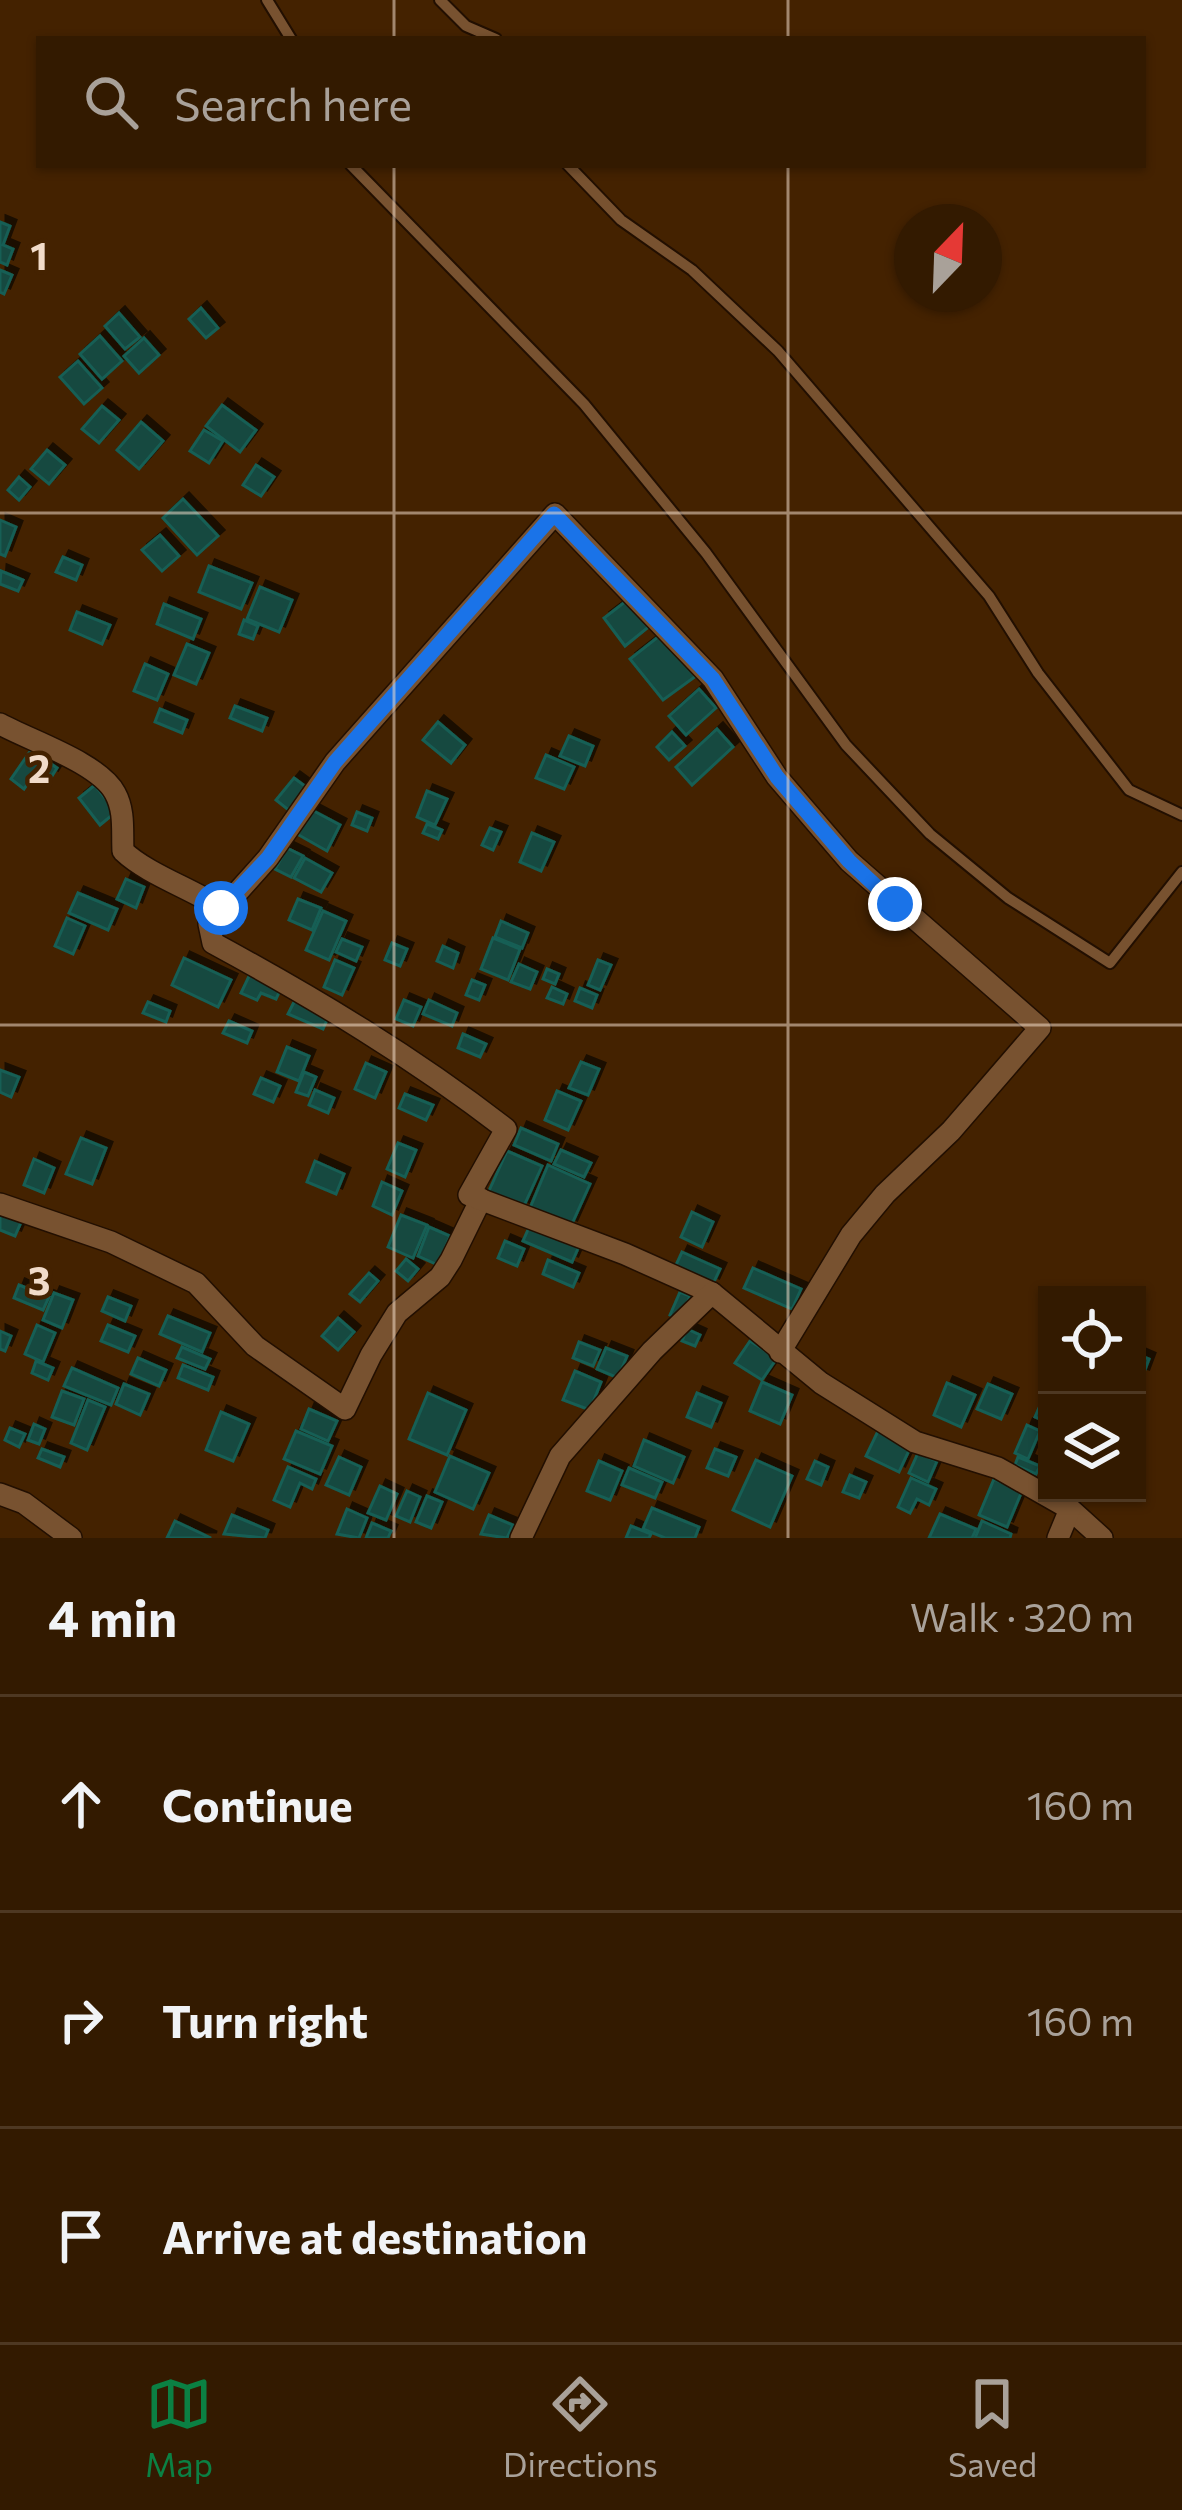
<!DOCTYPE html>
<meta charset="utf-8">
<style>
body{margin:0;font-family:Commissioner,sans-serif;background:#3b230a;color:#f1f3f6}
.controls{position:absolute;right:36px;bottom:36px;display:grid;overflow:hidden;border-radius:0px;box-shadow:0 3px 9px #0004}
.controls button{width:108px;height:108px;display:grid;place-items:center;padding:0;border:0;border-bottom:3px solid #4e3822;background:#331a00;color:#f1f3f6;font:60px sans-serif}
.compass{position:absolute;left:894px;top:204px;width:108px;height:108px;border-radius:50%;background:#331a00;box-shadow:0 3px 9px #0004;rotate:23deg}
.stop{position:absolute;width:36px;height:36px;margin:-27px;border:9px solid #1a73e8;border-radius:50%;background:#fff}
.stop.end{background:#1a73e8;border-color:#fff;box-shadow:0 3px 12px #0008}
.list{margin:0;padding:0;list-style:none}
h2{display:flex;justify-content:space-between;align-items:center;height:156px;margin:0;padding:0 48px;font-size:51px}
h2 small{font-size:39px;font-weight:400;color:#a9a199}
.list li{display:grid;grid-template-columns:78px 1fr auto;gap:36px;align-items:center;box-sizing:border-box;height:216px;padding:0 48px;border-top:3px solid #4e3822}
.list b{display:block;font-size:45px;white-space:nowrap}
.list em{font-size:39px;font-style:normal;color:#a9a199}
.icon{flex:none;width:66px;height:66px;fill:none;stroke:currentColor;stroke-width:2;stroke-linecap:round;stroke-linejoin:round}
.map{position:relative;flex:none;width:1182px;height:1538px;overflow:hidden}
.search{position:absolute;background:#331a00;box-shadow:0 3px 9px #0004;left:36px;right:36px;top:36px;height:132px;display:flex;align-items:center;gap:30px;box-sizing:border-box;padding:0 42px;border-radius:0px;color:#a9a199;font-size:45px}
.sheet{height:804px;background:#331a00}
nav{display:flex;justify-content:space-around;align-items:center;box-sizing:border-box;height:168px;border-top:3px solid #4e3822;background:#331a00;font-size:33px;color:#a9a199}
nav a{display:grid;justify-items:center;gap:6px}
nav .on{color:#0b8043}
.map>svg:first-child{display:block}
.building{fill:#134840;stroke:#165e54;stroke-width:3;filter:url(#shadow)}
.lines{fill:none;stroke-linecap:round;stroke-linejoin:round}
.service-casing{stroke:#220f01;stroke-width:14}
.minor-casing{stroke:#220f01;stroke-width:24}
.service{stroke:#785230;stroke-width:10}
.minor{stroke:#785230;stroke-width:21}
.route{stroke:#1a73e8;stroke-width:15}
.grid{fill:none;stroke:#f1dbc9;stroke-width:3;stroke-opacity:0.55}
.grid-label{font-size:39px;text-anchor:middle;font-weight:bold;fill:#f1dbc9;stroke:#420;stroke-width:9;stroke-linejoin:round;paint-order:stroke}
</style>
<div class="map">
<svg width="1182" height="1538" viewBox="0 0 1182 1538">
<defs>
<filter id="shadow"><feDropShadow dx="6" dy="-6" stdDeviation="0" flood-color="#0009"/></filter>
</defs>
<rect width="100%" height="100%" fill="#420"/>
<g class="building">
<polygon points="0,222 10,226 3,245 13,249 7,265 0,262"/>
<polygon points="0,270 12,275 4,294 0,292"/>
<polygon points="201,308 218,328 206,338 189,319"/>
<polygon points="119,313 140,337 125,349 105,326"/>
<polygon points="100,336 122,361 102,379 80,354"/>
<polygon points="144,338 159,355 139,373 124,356"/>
<polygon points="78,361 102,388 84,404 60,377"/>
<polygon points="222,405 256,430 240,452 206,426"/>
<polygon points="102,406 119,420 99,443 82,429"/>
<polygon points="141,422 163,441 139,469 117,450"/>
<polygon points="204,430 223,441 209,463 190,451"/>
<polygon points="47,450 65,465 49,484 31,469"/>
<polygon points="256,465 274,477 261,496 243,485"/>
<polygon points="19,477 30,487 19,500 8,490"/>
<polygon points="183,499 218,536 197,555 163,518"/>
<polygon points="0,520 16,527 5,556 0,554"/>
<polygon points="160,535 179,556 162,571 142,550"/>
<polygon points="63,557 82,565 76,580 56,572"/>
<polygon points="209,566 252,583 241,609 199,592"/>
<polygon points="1,571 23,580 18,591 0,584"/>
<polygon points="260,587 292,600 279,632 247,619"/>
<polygon points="630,598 651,625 625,646 604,618"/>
<polygon points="164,604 201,619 193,639 157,624"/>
<polygon points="77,612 110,625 102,644 70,630"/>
<polygon points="244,620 258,626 253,639 239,634"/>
<polygon points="663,633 696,676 663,700 630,659"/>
<polygon points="187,644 209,653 196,684 174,675"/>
<polygon points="145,664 168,674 157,700 134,691"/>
<polygon points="699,689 716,708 686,735 669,716"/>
<polygon points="235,706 267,718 262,731 230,718"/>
<polygon points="160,709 187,720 182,733 155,722"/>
<polygon points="438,722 465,745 451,763 423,740"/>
<polygon points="717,729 733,747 692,785 676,767"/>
<polygon points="672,732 685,746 669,760 657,747"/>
<polygon points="569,736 593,746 585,766 560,756"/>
<polygon points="31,750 57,768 52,776 39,767 24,789 11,779"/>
<polygon points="546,755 574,767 564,789 536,778"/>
<polygon points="294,778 309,789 291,812 276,800"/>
<polygon points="95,785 116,812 100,825 79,798"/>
<polygon points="427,791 447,799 435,825 417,817"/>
<polygon points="310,809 340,825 327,851 297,834"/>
<polygon points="357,812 372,818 367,831 352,825"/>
<polygon points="427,824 442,830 438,839 423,833"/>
<polygon points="490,828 501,832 493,850 482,845"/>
<polygon points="532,833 554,842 541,871 520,862"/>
<polygon points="287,848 303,856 291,877 275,869"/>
<polygon points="305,858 332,873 321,892 294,878"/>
<polygon points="126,879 144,887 136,908 117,899"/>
<polygon points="78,893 117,909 108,930 69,913"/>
<polygon points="298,899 321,908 312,930 289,920"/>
<polygon points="323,911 346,921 329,960 306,950"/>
<polygon points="67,918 85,926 73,954 55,946"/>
<polygon points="501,921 528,933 522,948 495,937"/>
<polygon points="493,938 520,949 508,980 481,969"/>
<polygon points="342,939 362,947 356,961 336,952"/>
<polygon points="392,943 407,949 400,966 385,960"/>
<polygon points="443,946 458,953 453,968 437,961"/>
<polygon points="184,958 231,980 218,1007 172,985"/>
<polygon points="335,960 354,968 342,995 324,987"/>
<polygon points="598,960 611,965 600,990 588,985"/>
<polygon points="519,964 537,972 530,989 511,982"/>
<polygon points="547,969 559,974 555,984 543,979"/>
<polygon points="251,972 282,986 276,999 261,993 257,1000 241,993"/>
<polygon points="472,980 485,985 479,1000 466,995"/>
<polygon points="552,987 567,994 563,1004 547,998"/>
<polygon points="580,988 597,995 592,1008 575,1001"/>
<polygon points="296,998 330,1013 323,1029 288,1014"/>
<polygon points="404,1000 421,1007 413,1026 396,1019"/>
<polygon points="429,1000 457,1013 452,1026 423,1014"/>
<polygon points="148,1002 170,1011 166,1022 143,1013"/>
<polygon points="229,1021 252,1031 247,1043 223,1033"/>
<polygon points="463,1034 486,1044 480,1057 458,1048"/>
<polygon points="287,1047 309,1056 299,1081 277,1072"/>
<polygon points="581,1062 599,1069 588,1095 569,1088"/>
<polygon points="366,1063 386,1072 375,1098 355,1089"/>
<polygon points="0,1070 19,1077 11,1097 0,1092"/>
<polygon points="304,1072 316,1077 308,1096 296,1092"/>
<polygon points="261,1078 280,1086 273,1102 254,1094"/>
<polygon points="315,1090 334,1098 328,1113 309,1105"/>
<polygon points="557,1091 581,1101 568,1130 545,1120"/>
<polygon points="405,1094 433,1105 426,1120 399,1108"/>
<polygon points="521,1128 558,1144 551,1161 514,1145"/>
<polygon points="81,1138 106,1148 92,1184 66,1174"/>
<polygon points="398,1143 416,1150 405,1177 387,1169"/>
<polygon points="561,1150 591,1163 584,1177 554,1164"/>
<polygon points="507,1151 542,1166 523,1208 488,1193"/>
<polygon points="34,1159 54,1168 44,1193 24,1185"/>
<polygon points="315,1161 344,1174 336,1194 307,1182"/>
<polygon points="548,1165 590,1184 571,1226 530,1208"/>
<polygon points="382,1182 402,1191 392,1215 373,1206"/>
<polygon points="0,1211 22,1220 15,1236 0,1230"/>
<polygon points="692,1212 713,1222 702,1247 681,1237"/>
<polygon points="401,1215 427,1225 413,1258 388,1247"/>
<polygon points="531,1223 580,1244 572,1262 523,1241"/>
<polygon points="429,1227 450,1236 438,1265 418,1256"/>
<polygon points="505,1241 524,1249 517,1266 498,1258"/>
<polygon points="682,1252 720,1269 713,1284 675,1267"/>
<polygon points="406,1259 418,1269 408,1281 396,1271"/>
<polygon points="548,1260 579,1273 573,1287 543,1274"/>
<polygon points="753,1268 801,1289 792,1309 744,1288"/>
<polygon points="369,1273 378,1281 360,1302 350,1294"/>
<polygon points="19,1285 49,1297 43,1310 14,1298"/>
<polygon points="680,1292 690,1296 680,1320 670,1315"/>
<polygon points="54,1293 73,1300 62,1328 43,1320"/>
<polygon points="108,1297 131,1306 125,1321 102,1311"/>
<polygon points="168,1316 210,1333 202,1352 160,1334"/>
<polygon points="338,1318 354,1332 338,1350 322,1336"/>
<polygon points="37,1325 55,1333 43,1362 25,1354"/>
<polygon points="108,1325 135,1336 128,1352 101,1341"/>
<polygon points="687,1329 700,1335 695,1346 682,1341"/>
<polygon points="0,1331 11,1336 5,1351 0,1349"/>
<polygon points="750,1341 777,1358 762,1380 735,1363"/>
<polygon points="579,1342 600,1350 593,1366 573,1358"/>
<polygon points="182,1347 210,1359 205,1369 177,1358"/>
<polygon points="606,1348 627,1356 618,1378 597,1369"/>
<polygon points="1137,1354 1149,1359 1143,1375 1137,1373"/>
<polygon points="138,1358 166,1370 159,1386 131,1374"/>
<polygon points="36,1361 53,1368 48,1380 32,1373"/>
<polygon points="183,1365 213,1377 208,1390 178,1378"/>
<polygon points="72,1368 118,1388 111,1405 64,1386"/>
<polygon points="575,1371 601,1382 590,1410 563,1400"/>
<polygon points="762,1382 792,1395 780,1424 750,1411"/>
<polygon points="947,1383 975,1395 961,1427 934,1415"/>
<polygon points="124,1384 149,1394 140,1415 116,1404"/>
<polygon points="988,1384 1012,1394 1001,1419 977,1409"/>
<polygon points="62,1391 84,1399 74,1425 52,1417"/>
<polygon points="428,1393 466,1410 447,1455 409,1439"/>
<polygon points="697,1393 721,1403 711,1427 687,1417"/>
<polygon points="1045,1394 1047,1395 1047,1422 1035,1417"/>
<polygon points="88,1400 105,1407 87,1450 71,1443"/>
<polygon points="309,1409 337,1421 328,1441 301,1429"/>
<polygon points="221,1412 249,1424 233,1461 206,1450"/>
<polygon points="34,1424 45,1429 39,1444 28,1440"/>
<polygon points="1027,1425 1040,1431 1028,1459 1015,1453"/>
<polygon points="10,1428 25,1434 19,1447 5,1440"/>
<polygon points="879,1429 912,1444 899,1472 866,1456"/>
<polygon points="296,1431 332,1446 320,1474 284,1459"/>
<polygon points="644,1440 684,1457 673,1483 634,1466"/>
<polygon points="42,1449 64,1457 60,1467 38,1458"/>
<polygon points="715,1449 736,1457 728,1476 707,1468"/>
<polygon points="918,1453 937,1461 928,1482 909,1473"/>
<polygon points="450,1456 489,1473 473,1509 435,1492"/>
<polygon points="339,1457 361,1467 349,1495 326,1485"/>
<polygon points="1018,1457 1040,1466 1036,1474 1015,1465"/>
<polygon points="756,1460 792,1476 770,1527 733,1510"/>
<polygon points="599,1461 622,1471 610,1500 587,1491"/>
<polygon points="815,1461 828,1467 821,1485 807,1479"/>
<polygon points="288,1467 316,1479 312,1489 300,1483 290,1507 274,1500"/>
<polygon points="629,1468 662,1482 655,1498 622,1485"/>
<polygon points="850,1475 866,1482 859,1498 843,1492"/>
<polygon points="911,1478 936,1489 929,1505 917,1499 910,1513 898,1507"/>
<polygon points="994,1479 1022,1491 1007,1527 979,1515"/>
<polygon points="380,1486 397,1494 386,1520 368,1513"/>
<polygon points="407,1491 420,1497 410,1522 396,1516"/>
<polygon points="427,1496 442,1502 431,1528 416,1522"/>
<polygon points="652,1508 699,1527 695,1538 665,1538 643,1529"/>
<polygon points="347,1509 367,1518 359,1538 337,1534"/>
<polygon points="940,1514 976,1529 972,1538 929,1538"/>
<polygon points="232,1515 268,1530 265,1538 224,1534"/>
<polygon points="489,1515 513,1525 507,1538 481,1534"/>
<polygon points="175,1521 211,1538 167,1538"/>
<polygon points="982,1521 1011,1534 1010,1538 975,1538"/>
<polygon points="372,1523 391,1531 388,1538 366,1538"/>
<polygon points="631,1526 651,1534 649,1538 626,1538"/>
</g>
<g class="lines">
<defs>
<g id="service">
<polyline points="267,0 291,39"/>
<polyline points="440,0 466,26 496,39"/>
<polyline points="351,165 584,404 706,553 846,745 930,834 1008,898 1110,963 1182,872"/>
<polyline points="568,165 621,220 692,270 778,351 989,596 1038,673 1129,790 1182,815"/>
</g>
<g id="minor">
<path d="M 0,724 C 31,741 99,763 115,793 C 125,811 122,831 123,851 C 147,874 190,888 221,908"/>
<polyline points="0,1204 111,1242 196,1283 255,1346 345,1409 371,1355 397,1313 440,1277 451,1260 481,1199"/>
<path d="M 712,1293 L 625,1254 L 469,1195 L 506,1129 C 413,1057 316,999 213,943 L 209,924 L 268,858 L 335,762 L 555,514 L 713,679 L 777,777 L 849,861 L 1040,1028 L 951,1131 L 885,1194 L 851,1235 L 780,1352"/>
<polyline points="0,1494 24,1503 71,1538"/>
<polyline points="1070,1509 1102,1538"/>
<polyline points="521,1538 560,1456 652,1351 712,1293 821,1383 915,1442 998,1468 1070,1509 1058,1538"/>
</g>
</defs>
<use href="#service" class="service-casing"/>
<use href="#minor" class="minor-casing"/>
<use href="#service" class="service"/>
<use href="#minor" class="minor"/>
</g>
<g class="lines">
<polyline class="route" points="221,908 268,858 335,762 554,514 713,679 777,777 849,861 895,904"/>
</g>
<path class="grid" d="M 394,0 L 394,39M 788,0 L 788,39M 394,165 L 394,1538M 788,165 L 788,1538M 0,513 L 1182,513M 0,1025 L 1182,1025"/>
<g class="grid-label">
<text x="39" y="270">1</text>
<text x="39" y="783">2</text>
<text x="39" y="1295">3</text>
</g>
</svg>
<div class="controls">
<button><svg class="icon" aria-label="locate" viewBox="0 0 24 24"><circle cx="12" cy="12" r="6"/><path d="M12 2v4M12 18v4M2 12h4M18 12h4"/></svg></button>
<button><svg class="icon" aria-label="layers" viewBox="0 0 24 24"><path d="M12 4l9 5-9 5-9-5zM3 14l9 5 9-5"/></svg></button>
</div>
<svg class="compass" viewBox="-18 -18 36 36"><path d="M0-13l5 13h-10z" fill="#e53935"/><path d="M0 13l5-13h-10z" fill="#a9a199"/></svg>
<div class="stop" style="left:221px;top:908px"></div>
<div class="stop end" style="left:895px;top:904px"></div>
<div class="search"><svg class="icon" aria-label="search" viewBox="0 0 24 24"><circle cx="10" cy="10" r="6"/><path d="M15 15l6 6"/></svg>Search here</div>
</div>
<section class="sheet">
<h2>4 min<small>Walk · 320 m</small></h2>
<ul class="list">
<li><svg class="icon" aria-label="ahead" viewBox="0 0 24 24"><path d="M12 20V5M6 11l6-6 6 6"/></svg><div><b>Continue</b></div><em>160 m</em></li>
<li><svg class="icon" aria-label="right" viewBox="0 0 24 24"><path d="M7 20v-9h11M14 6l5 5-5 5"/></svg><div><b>Turn right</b></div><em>160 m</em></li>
<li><svg class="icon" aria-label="arrive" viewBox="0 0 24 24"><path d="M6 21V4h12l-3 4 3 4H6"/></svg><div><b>Arrive at destination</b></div></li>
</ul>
</section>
<nav>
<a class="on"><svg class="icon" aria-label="map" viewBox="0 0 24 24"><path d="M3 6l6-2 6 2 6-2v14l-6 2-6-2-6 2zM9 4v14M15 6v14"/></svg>Map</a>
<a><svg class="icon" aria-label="directions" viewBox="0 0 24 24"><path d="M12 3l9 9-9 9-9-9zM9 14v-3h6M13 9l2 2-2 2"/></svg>Directions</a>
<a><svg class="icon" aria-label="saved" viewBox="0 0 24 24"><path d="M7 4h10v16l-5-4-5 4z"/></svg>Saved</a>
</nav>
